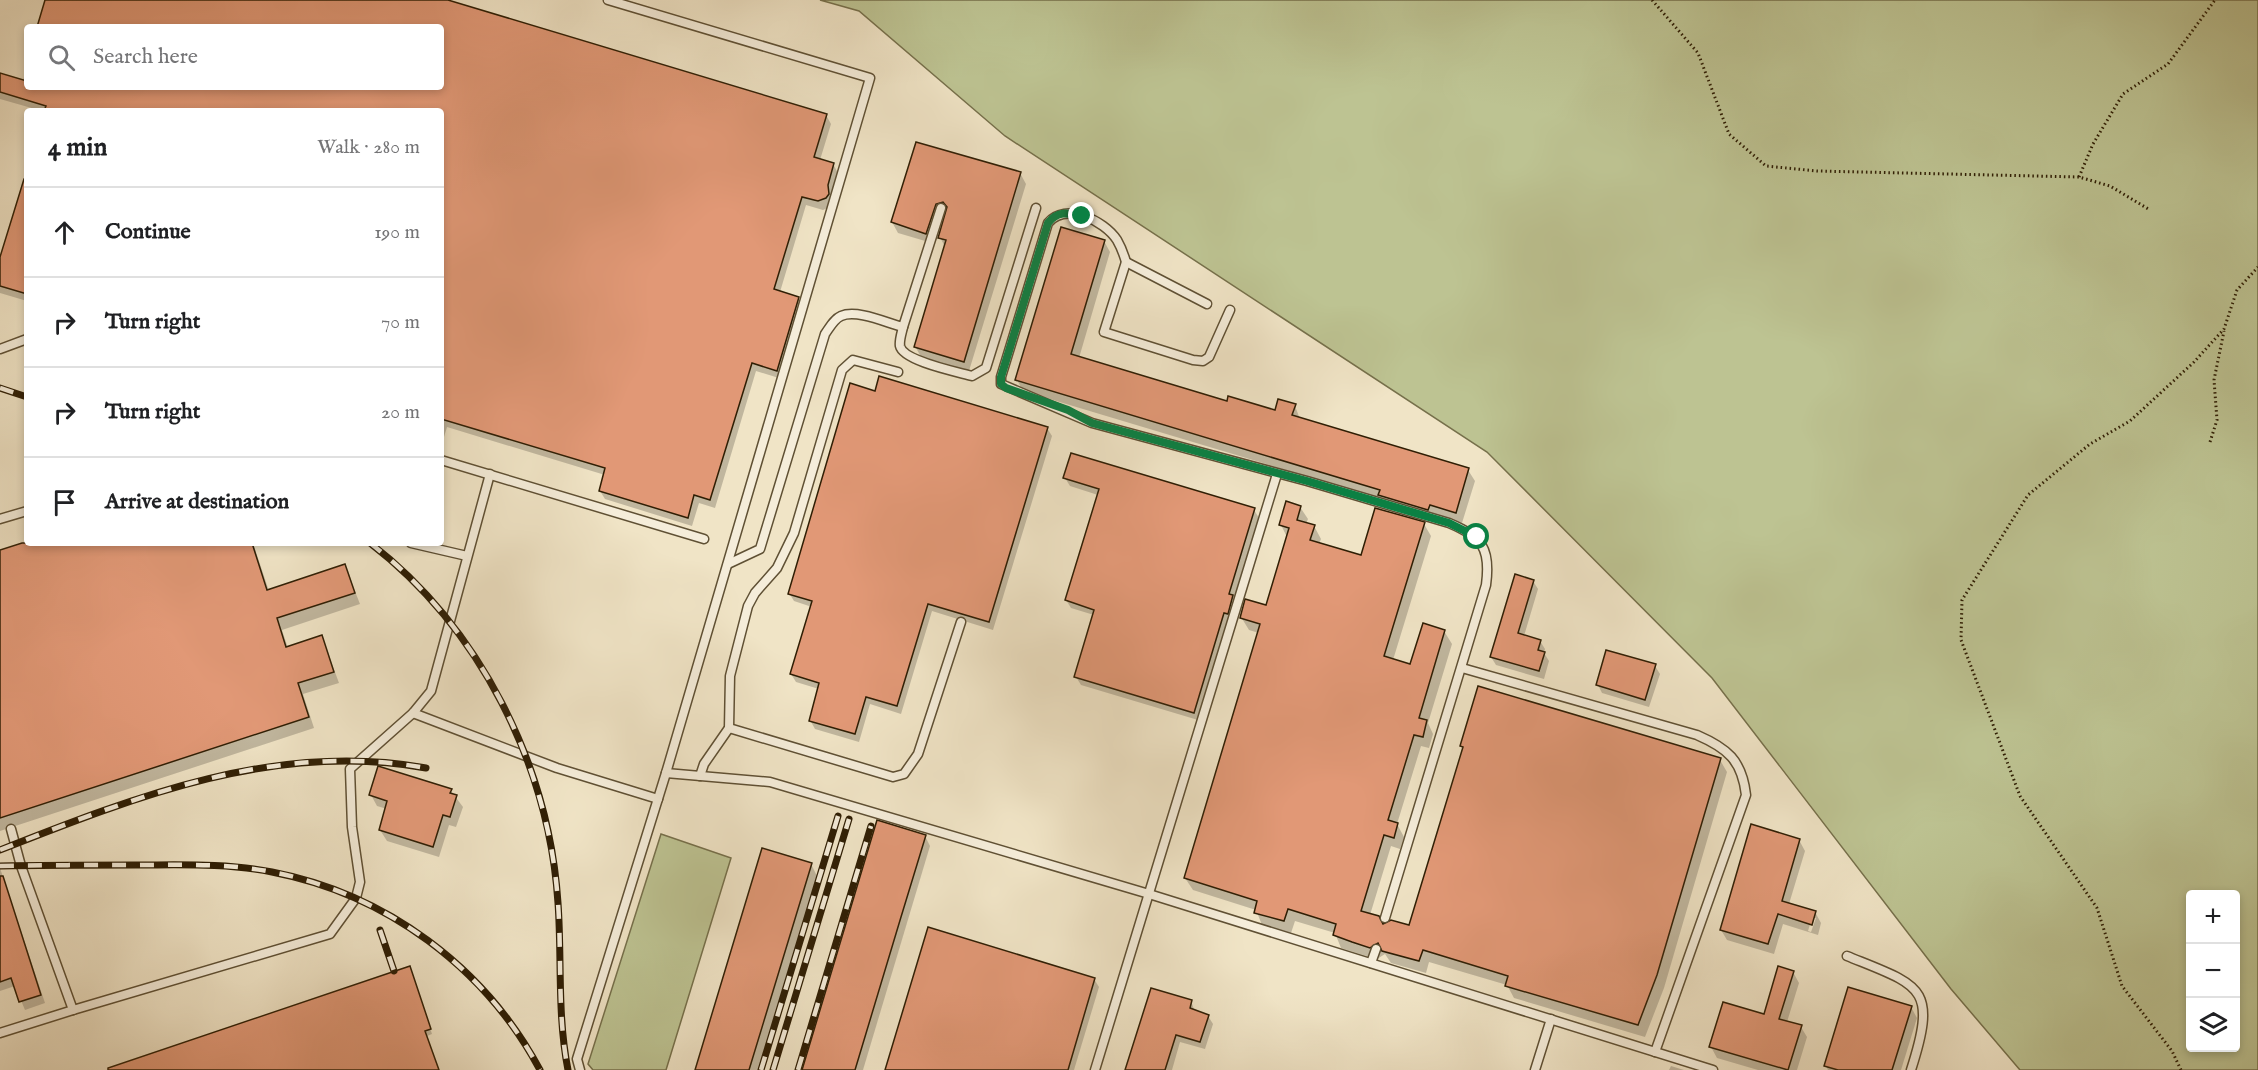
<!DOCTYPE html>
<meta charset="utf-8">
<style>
body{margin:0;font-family:"IM FELL English",serif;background:#f2f2f2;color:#202124}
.controls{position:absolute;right:18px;bottom:18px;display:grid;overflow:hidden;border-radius:6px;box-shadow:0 3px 9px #0003}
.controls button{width:54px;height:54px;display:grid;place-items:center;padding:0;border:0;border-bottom:2px solid #e0e0e0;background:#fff;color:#202124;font:30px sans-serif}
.stop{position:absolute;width:18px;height:18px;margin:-14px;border:4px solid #0b8043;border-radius:50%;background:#fff}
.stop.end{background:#0b8043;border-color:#fff;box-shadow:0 2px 6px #0008}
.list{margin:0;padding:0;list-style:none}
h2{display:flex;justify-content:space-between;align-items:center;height:78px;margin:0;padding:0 24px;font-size:26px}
h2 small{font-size:20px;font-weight:400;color:#757577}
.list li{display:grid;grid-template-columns:39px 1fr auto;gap:18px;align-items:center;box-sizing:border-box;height:90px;padding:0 24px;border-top:2px solid #e0e0e0}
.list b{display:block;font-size:22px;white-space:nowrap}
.list em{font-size:20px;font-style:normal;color:#757577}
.icon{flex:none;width:33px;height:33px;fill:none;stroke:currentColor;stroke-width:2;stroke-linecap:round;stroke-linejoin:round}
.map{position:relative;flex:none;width:2258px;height:1070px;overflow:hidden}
.search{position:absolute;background:#fff;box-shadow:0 3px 9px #0003;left:24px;top:24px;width:420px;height:66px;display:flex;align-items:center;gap:15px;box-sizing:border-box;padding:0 21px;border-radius:6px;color:#757577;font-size:22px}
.panel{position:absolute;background:#fff;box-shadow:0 3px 9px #0003;left:24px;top:108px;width:420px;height:438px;border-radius:6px}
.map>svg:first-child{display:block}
.green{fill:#bdc392;stroke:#76704b;stroke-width:1.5;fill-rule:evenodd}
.shadow{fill:#0003;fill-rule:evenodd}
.building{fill:#e19876;stroke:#2f1e04;stroke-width:1.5}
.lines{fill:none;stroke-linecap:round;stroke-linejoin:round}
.lane-casing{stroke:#5f5034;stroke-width:11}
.path{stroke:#2f1e04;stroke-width:3;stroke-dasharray:1.5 3;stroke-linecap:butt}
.lane{stroke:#f5edda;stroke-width:8}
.rail-casing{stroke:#2f1e04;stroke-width:7}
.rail{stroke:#f5edda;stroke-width:4.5;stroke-dasharray:14;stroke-linecap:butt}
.route{stroke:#0b8043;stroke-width:8}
</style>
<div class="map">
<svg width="2258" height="1070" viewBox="0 0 2258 1070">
<rect width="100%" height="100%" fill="#f0e4c6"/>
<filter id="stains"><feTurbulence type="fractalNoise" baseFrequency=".00333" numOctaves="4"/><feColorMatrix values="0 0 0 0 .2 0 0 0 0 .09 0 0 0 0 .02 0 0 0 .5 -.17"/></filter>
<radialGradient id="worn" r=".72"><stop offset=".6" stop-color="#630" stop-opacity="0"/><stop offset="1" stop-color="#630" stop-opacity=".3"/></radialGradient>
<g class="green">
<path d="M 820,0 L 2258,0 L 2258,1070 L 2020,1070 L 1951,989 L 1712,678 L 1487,452 L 1005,136 L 859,11 ZM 2190,894 L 2236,894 L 2236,1048 L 2190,1048 Z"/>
<polygon points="661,834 731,858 666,1070 593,1070 588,1064"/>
</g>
<g class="shadow">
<polygon points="47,0 442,0 826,115 831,124 820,160 833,164 838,173 830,207 823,210 806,205 780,292 798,298 803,307 782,379 756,371 715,508 699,503 692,526 605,499 600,491 605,475 447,427 441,447 441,111 42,111 0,99 0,74 23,81 27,66 27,87 441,87 441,27 39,27"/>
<polygon points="917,144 1020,173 1026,184 969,371 921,357 915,346 945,247 940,237 947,213 942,214 932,243 898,233 892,222"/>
<polygon points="27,173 27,301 0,293 0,262"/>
<polygon points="1104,241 1110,252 1079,358 1228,403 1276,412 1295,406 1300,419 1468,470 1475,481 1462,523 1023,391 1017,380"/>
<polygon points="876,392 1047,428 1052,436 993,630 932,611 901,714 870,704 859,742 815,729 810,720 819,689 796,682 791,674 812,607 794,601 789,593"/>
<polygon points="1065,478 1254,510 1259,518 1234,600 1237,605 1198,720 1081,685 1076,677 1094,615 1071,608 1066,600 1098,495 1070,486"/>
<polygon points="1300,507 1308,519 1306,524 1314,526 1321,539 1319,544 1362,557 1424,524 1431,536 1393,660 1411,665 1444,631 1452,644 1428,723 1433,734 1429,748 1421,746 1397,824 1404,837 1400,849 1391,846 1370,915 1383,926 1410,927 1463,749 1462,746 1720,760 1727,772 1664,988 1645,1037 1514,998 1507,985 1429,962 1426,973 1391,963 1385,954 1377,959 1360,954 1341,948 1335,933 1295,921 1291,933 1262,925 1256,910 1193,890 1185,878 1259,633 1249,630 1241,617 1267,607 1287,537 1281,525"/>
<polygon points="27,543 253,543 269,591 345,566 360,604 282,630 288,648 322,637 339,683 303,694 314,728 0,831 0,552"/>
<polygon points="1533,581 1538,589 1524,636 1540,641 1545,649 1544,653 1549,661 1544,679 1496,665 1491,657"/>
<polygon points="1655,666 1660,674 1649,707 1602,693 1598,685"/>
<polygon points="451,791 463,807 456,827 449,825 439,857 387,841 380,830 387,809 377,806 371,795"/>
<polygon points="925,836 930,846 863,1070 804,1070"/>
<path d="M 1799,840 L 1805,851 L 1789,904 L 1815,912 L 1821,923 L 1818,935 L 1783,924 L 1774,954 L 1727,940 L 1721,930 ZM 1812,918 L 1816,918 L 1811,932 L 1808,931 Z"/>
<polygon points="811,864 817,876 758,1070 697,1070"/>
<polygon points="0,868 45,1003 25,1010 15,986 0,991"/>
<polygon points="1793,972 1799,983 1787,1022 1801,1027 1807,1037 1797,1070 1758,1070 1717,1058 1711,1047 1765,1016"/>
<polygon points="412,973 432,1034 427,1036 438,1070 112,1070"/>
<polygon points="1094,979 1099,987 1074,1070 886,1070"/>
<polygon points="1191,1001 1195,1012 1208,1016 1213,1024 1205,1049 1180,1042 1172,1070 1127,1070"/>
<polygon points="1911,1007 1917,1018 1901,1070 1828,1070 1826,1066"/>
<polygon points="1671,1066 1684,1070 1669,1070"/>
</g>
<g class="building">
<polygon points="45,0 448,0 827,114 814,157 834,163 828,185 829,194 826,198 818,201 802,197 774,289 799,297 777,371 752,363 710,500 694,495 688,518 599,491 605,468 441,419 441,111 44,111 46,106 0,92 0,73 27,81 27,87 441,87 441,27 37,27"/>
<polygon points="916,142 1021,172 964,362 914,347 946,240 938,238 947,207 943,202 936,204 926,234 891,222"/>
<polygon points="24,179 27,179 27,294 0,286 0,257"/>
<polygon points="1061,227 1105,240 1071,354 1227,401 1228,396 1275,410 1278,399 1296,404 1292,415 1469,468 1456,513 1430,505 1428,510 1378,495 1380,490 1015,380"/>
<polygon points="879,376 1048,427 989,622 928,604 897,706 866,697 855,734 809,721 819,683 790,674 812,601 788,594 850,383 875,391"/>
<polygon points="1071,453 1255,508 1229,594 1233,595 1228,614 1224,613 1194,713 1074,677 1094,610 1065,600 1099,489 1063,478"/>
<polygon points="1286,501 1301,506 1297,520 1315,525 1310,540 1361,555 1375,508 1425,522 1384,656 1410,664 1423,623 1445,630 1419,718 1427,720 1423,737 1414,735 1388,820 1398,823 1394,838 1384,835 1361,911 1379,916 1383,924 1391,920 1409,925 1463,747 1460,746 1478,686 1721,758 1657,975 1638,1025 1505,986 1508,976 1423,950 1419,961 1382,951 1378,943 1370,948 1352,942 1333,935 1336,924 1288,909 1284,921 1254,913 1257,901 1184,878 1260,624 1240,618 1245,599 1266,605 1289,528 1279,525"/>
<polygon points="22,543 252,543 267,590 345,564 355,593 277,618 286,647 322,635 334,672 298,683 309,717 0,818 0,550"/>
<polygon points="1515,574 1534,580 1518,633 1541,640 1538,650 1545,652 1539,671 1490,657"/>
<polygon points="1606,650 1656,664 1645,700 1596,685"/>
<polygon points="378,766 452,789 450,793 457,795 450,817 443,815 433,847 379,830 387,801 369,795"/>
<polygon points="877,820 926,835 901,917 855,1070 802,1070"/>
<polygon points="1751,824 1800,839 1782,901 1816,911 1812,925 1778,914 1768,944 1720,930"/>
<polygon points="762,848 812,863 749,1070 695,1070"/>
<polygon points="0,876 3,876 41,995 19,1002 11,978 0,982"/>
<polygon points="928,927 1095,978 1068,1070 885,1070"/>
<polygon points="410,966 431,1029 425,1031 439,1070 108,1070 108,1068"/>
<polygon points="1778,966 1794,971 1779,1019 1802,1025 1788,1070 1709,1047 1723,1002 1764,1014"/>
<polygon points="1848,987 1912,1006 1892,1070 1838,1070 1824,1066"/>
<polygon points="1151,988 1192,1000 1190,1008 1209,1015 1200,1042 1176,1035 1165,1070 1125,1070"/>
</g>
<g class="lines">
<defs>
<g id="lane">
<polyline points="1126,262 1207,304"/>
<path d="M 1230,310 L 1209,357 L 1203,361 L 1193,360 L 1104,332 L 1126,262 C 1124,255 1121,247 1117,240 C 1104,220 1065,202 1048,223 L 1001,377 L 1001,384 L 1092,423 L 1307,481 L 1449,523 C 1482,537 1491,548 1486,585 L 1385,918"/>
<path d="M 903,327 C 902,332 899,340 900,346 C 903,361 958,372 972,376 L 986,368 L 1036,208"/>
<polyline points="0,349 27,339"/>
<polyline points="441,460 704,539"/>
<polyline points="0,519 27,511"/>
<polyline points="411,543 467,556"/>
<path d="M 728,564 L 760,549 L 825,334 C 830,327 834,319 841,316 C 857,309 887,323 903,327 L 941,208"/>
<path d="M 1462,668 L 1697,735 C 1727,748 1742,760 1746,795 L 1655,1052"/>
<polyline points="413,713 557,768 658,799"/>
<polyline points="729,728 893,777 904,774 918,754 961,622"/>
<polyline points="666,773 770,782 1149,894 1713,1070"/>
<polyline points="700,776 704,764 729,728 730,676 748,606 755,593 777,568 794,533 842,370 853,360 898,372"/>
<polyline points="11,829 21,866 73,1010 330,934 356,898 360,882 352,827 350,769 413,713 431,691 490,474"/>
<path d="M 1847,956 C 1921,986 1938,986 1911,1070"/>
<polyline points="1371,963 1376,949"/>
<polyline points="0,1033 73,1010"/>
<polyline points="580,1070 577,1059 666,773 870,78 608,0"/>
<polyline points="1095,1070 1277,474"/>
<polyline points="1535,1070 1551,1019"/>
</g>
</defs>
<use href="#lane" class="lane-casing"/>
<g class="path">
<polyline points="1652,0 1698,53 1729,134 1766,166 1817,171 2079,177 2110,186 2150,210"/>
<polyline points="2079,177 2093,144 2123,94 2168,64 2215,0"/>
<polyline points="2210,442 2217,420 2214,380 2224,331"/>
<polyline points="2181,1070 2172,1051 2122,986 2097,908 2020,796 1961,640 1962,600 2028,495 2090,444 2130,421 2194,362 2224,329 2237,290 2258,267"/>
</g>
<use href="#lane" class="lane"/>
<defs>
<g id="rail">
<polyline points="0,388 27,397"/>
<path d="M 370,543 C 480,628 549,765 558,903 C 562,959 557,1014 568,1070"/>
<path d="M 0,850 C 137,796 277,741 426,768"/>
<path d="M 0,866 C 45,865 91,865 136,865 C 181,865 227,863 272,872 C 386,894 485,967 540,1070"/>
<polyline points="380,930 394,971"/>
<polyline points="761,1070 838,816"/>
<polyline points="773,1070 849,819"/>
<polyline points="798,1070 871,826"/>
</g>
</defs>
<use href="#rail" class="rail-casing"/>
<use href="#rail" class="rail"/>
</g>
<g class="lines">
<path class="route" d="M 1082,216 C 1068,213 1058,210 1048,223 L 1001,377 L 1001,384 L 1006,388 L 1068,410 L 1092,423 L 1307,481 L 1449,523 L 1477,537"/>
</g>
<rect width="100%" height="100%" filter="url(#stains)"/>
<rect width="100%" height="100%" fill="url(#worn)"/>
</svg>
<div class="controls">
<button>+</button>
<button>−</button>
<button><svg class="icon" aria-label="layers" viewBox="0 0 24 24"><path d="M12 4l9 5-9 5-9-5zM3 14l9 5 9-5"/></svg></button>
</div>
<div class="stop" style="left:1477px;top:537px"></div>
<div class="stop end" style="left:1082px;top:216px"></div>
<div class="search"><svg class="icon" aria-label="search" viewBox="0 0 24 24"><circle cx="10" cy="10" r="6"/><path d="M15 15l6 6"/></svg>Search here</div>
<section class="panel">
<h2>4 min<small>Walk · 280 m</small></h2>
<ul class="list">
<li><svg class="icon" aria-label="ahead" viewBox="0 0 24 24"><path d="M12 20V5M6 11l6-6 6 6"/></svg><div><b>Continue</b></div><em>190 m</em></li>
<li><svg class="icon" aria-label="right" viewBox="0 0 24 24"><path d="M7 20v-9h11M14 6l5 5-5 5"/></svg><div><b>Turn right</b></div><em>70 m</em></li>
<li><svg class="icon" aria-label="right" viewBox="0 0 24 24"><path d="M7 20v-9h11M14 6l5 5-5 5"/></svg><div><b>Turn right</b></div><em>20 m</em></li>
<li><svg class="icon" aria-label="arrive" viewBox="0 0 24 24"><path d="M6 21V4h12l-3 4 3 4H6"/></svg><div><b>Arrive at destination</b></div></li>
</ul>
</section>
</div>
